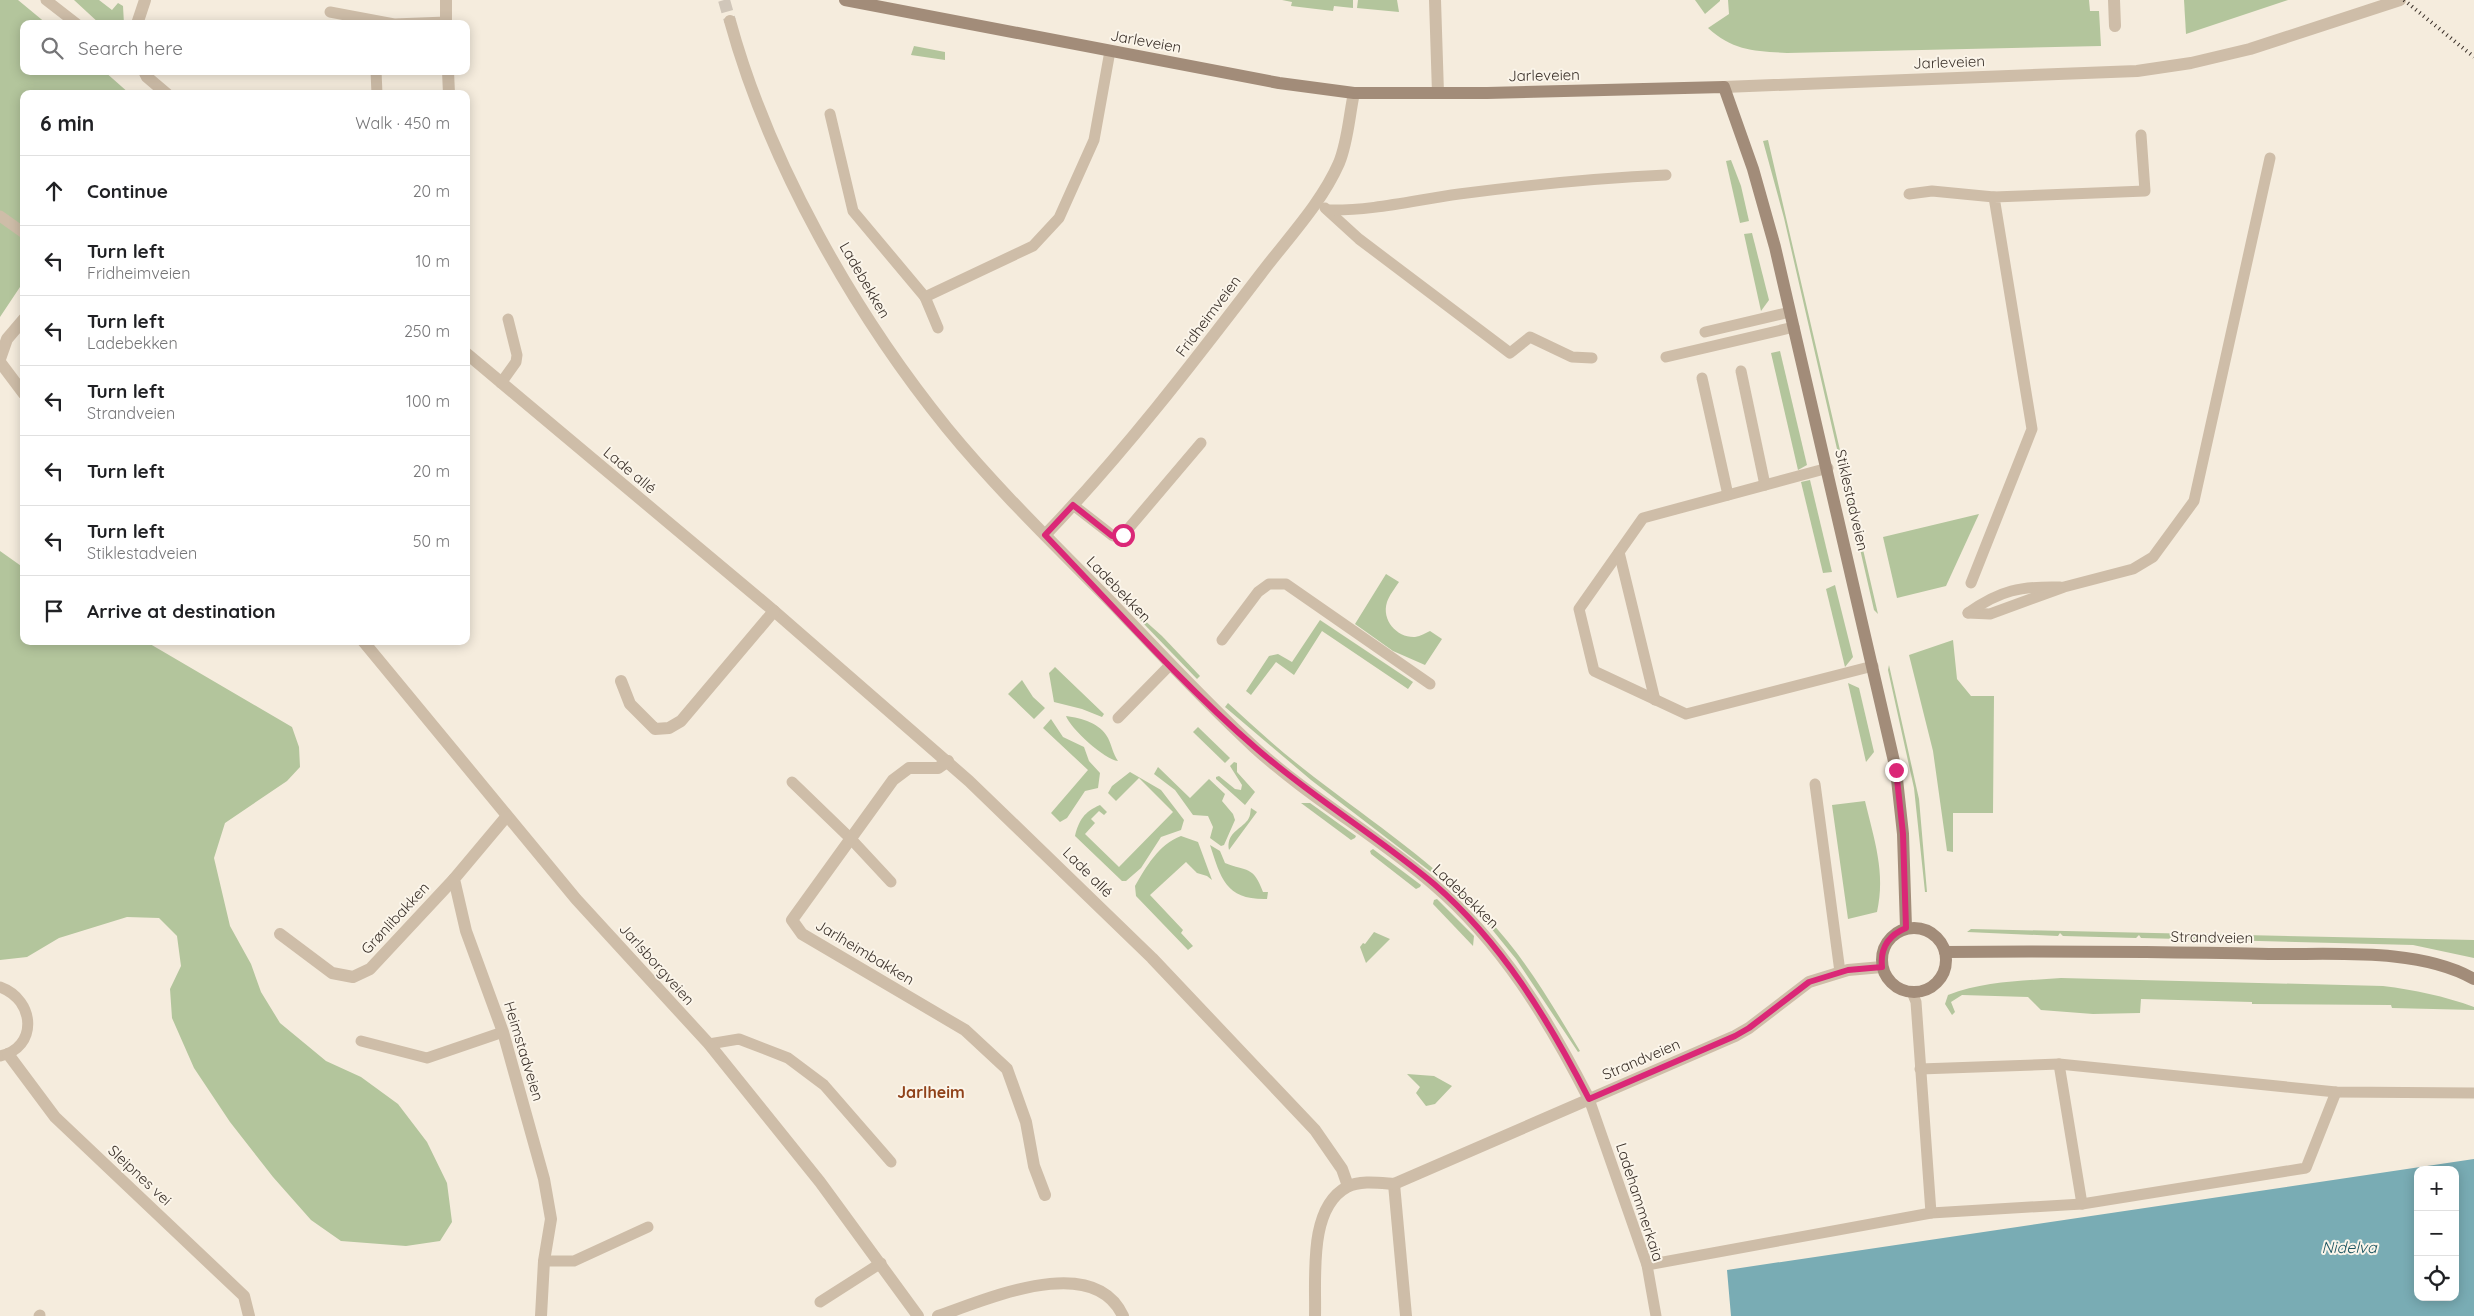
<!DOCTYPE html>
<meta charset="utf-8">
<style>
body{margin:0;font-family:Quicksand,sans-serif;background:#f2f2f2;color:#202124}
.controls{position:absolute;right:15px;bottom:15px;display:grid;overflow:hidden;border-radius:10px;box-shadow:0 2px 12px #0003}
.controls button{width:45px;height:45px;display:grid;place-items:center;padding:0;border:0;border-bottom:1px solid #e0e0e0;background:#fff;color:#202124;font:25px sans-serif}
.stop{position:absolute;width:15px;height:15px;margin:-11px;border:4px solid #db2777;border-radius:50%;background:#fff}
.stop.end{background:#db2777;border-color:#fff;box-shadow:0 1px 5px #0008}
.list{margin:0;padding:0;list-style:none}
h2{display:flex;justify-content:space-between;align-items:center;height:65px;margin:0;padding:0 20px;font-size:21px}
h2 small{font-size:16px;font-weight:400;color:#757577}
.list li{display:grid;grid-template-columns:32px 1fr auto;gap:15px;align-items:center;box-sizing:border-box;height:70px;padding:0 20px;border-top:1px solid #e0e0e0}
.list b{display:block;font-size:19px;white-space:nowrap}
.list p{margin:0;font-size:16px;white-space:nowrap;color:#757577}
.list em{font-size:16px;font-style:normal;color:#757577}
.icon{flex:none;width:28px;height:28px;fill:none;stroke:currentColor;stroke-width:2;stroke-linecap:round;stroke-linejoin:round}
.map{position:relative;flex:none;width:2474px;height:1316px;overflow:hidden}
.search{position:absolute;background:#fff;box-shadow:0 2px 12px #0003;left:20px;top:20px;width:450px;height:55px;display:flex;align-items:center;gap:12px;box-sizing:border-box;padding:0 18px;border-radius:10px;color:#757577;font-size:19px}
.panel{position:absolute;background:#fff;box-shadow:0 2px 12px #0003;left:20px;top:90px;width:450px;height:555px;border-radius:10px}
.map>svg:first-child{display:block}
.green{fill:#b3c59c}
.water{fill:#79acb4;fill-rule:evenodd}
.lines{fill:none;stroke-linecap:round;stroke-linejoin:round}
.minor-tunnel{stroke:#d0c6b9;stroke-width:12;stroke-dasharray:12 6;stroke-linecap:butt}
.service{stroke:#cebda8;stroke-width:11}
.minor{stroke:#cebda8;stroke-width:12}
.tertiary{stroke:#cebda8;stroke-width:12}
.secondary{stroke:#a28c79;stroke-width:12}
.rail{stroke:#3a3029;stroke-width:4;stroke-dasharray:1 4;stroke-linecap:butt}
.route{stroke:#db2777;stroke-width:6}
.labels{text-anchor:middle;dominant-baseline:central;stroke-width:4;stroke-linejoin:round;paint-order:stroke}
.street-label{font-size:15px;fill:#3a3029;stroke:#fbf5ea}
.neighbourhood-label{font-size:16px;font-weight:bold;fill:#90421a;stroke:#fbf5ea}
.water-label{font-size:16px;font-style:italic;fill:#1a5460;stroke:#fbf5ea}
</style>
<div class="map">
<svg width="2474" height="1316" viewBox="0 0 2474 1316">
<rect width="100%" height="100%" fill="#f5ecdd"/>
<g class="green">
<polygon points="0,0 18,0 47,24 24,24 24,71 104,71 130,94 24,94 24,281 0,317"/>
<polygon points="74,0 99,0 112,10 118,3 123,6 124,24 100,24"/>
<polygon points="1282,0 1353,0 1353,8 1334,6 1333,11 1291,6 1292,2"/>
<polygon points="1358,0 1397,0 1399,12 1357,8"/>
<polygon points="1695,0 1720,0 1720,1 1705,14"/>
<path d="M 1728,0 L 2089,0 L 2090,11 L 2099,11 L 2101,46 L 1787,53 C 1755,51 1733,51 1708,28 L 1729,14 Z"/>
<polygon points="2184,0 2288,0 2186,34"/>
<polygon points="914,46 945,52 945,60 911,55"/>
<polygon points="1768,140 1878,614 1874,610 1784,218 1763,141"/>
<polygon points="1731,160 1741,186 1749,221 1740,223 1726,161"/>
<polygon points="1752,233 1769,300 1761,311 1744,234"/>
<polygon points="1780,351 1807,465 1798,470 1771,353"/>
<polygon points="1810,480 1832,572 1823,573 1801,482"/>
<polygon points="1979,514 1946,586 1897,598 1883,537"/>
<polygon points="0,551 24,568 24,641 145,641 292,727 299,747 300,767 287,781 225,823 214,858 230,926 251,964 261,992 280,1023 326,1061 361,1077 398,1104 427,1142 447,1183 452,1222 440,1241 406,1246 341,1241 311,1220 273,1177 230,1122 194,1068 172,1018 170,989 181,966 177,936 159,918 127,917 59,938 27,957 0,960"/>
<path d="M 1386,574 L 1399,582 C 1395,588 1389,596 1387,602 C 1381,621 1398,638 1415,637 C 1421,636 1425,633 1430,631 L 1442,639 L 1425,665 L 1393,651 L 1355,624 Z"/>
<polygon points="1835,585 1853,657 1845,667 1826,589"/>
<polygon points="1114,593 1162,636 1200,676 1197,679"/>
<polygon points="1320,620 1413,682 1408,689 1322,631 1294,675 1276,662 1251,695 1246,691 1269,656 1278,654 1292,662"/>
<polygon points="1953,640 1957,679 1971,696 1994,696 1993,813 1953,813 1953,852 1947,851 1933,751 1909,655"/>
<polygon points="1889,665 1919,799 1927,892 1925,892 1914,788 1888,670"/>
<polygon points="1055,667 1104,714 1102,717 1082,709 1054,702 1049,673"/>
<polygon points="1022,680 1033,697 1045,708 1034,719 1008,694"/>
<polygon points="1848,683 1859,688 1874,752 1866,762"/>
<path d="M 1228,703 C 1256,729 1284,754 1314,777 C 1374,823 1435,864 1487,918 C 1525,957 1552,1005 1580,1051 L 1578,1052 L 1516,959 L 1486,922 L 1448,885 L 1311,780 L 1225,707 Z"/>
<path d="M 1066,716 C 1082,718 1100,723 1108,738 C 1112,746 1113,754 1118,761 C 1105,760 1070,728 1066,716 Z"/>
<polygon points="1051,719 1063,737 1084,747 1089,761 1100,773 1098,788 1085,791 1067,818 1060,822 1051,813 1088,770 1043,728"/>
<polygon points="1198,727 1230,758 1225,763 1193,732"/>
<polygon points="1234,762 1237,763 1237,772 1255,792 1245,805 1216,779 1216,777 1219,776 1235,789 1241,790 1242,785 1230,766"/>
<polygon points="1158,767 1190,798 1209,779 1225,794 1222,801 1233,814 1235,820 1224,845 1221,846 1210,838 1213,827 1208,816 1193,815 1175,790 1154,774"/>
<path d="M 1130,772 L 1161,790 L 1184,820 L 1181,830 L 1161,837 L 1141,868 L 1126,881 L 1122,881 L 1075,836 C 1079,820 1084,812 1100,805 L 1107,812 L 1104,815 L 1099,811 L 1091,819 L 1095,823 L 1085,834 L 1119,867 L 1173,812 L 1139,778 L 1116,801 L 1108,793 L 1112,786 Z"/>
<path d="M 1865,801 C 1874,839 1886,873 1877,912 L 1848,919 L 1832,805 Z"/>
<polygon points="1301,803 1310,803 1356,836 1355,838 1351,840"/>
<path d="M 1251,808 L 1257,812 L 1229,850 C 1226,834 1239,830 1246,822 C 1251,817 1250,812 1251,808 Z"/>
<path d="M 1181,836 L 1198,842 L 1212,880 L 1207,876 L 1197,873 L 1186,862 L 1150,895 L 1183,930 L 1181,933 L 1193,946 L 1188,950 L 1136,896 L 1135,886 C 1146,867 1159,844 1181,836 Z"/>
<path d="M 1210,845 L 1220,851 L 1225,863 C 1247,872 1253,865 1263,892 L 1268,892 L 1267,899 C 1226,900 1221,879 1210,845 Z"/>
<polygon points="1373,849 1421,885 1420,887 1416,889 1371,854 1370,851"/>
<polygon points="1437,899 1474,936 1473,946 1433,904 1434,900"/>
<polygon points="1971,929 2474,940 2474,958 2413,945 2141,938 2139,935 2136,938 2063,936 2060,933 2058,936 1967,932"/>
<polygon points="1374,932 1390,939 1366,963 1360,947 1363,943 1365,944"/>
<path d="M 2061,978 L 2383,986 C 2415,990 2444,996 2474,1007 L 2474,1010 L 2392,1008 L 2391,1005 L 2252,1004 L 2252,1002 L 2141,999 L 2140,1013 L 2093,1014 L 2041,1010 L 2028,997 L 1962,995 L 1951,1002 L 1955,1012 L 1952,1015 L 1945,1004 L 1948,995 C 1984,981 2023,981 2061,978 Z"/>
<polygon points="1407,1074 1434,1076 1452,1086 1435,1104 1426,1106 1416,1093 1420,1087"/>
</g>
<path class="water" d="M 2474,1159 L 2474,1316 L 1731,1316 L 1727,1270 ZM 2418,1170 L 2455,1170 L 2455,1297 L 2418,1297 Z"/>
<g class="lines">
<polyline class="minor-tunnel" points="724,0 730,21"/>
<g class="service">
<polyline points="46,0 77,24"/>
<polyline points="330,12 394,24 446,22"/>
<polyline points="376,71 377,94"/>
<polyline points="830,114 853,211 925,297"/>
<polyline points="1909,194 1932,191 1994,197"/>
<polyline points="1325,208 1359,239 1510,353 1530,337 1572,357 1592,358"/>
<path d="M 1328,210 C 1372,211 1415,200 1459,194 C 1528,185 1597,178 1666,175"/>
<polyline points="0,216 24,233"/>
<polyline points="938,328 925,297 1033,246 1059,218 1094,140 1110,51"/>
<polyline points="1705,332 1790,312"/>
<polyline points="1666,357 1794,327"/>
<polyline points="1741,371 1765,485"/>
<polyline points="1702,378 1728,495"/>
<polyline points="501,383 516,362 517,355 508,319"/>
<polyline points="1828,468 1643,518 1579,609 1594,671 1686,714 1873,666"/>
<polyline points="1073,505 1113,536 1123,535 1201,443"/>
<polyline points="1619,552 1655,700"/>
<polyline points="1971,583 2032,429 1994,197 2145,191 2141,135"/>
<polyline points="1968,613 1990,614 2064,587 2133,569 2153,557 2194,501 2270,158"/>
<path d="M 1968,613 C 2000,590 2021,586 2060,587"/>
<polyline points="1222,640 1258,592 1269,584 1286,584 1430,684"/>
<polyline points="1118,718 1170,665"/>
<polyline points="792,782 851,839 891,882"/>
<polyline points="1815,784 1840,972"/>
<path d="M 0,987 C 36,1000 38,1048 0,1056"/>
<polyline points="361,1041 427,1058 503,1032"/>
<polyline points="709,1044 739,1039 788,1058 824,1085 891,1162"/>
<polyline points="2059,1064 2082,1204"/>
<polyline points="1920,1069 2059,1064 2336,1092 2474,1093"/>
<polyline points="1589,1099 1647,1265 1656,1316"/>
<polyline points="1931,1213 2082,1204 2306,1168 2336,1092"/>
<polyline points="544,1261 574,1261 648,1227"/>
<polyline points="1647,1265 1931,1213 1916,1002 1912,992"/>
<polyline points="820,1302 881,1263"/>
<polyline points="39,1316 40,1315"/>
</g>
<g class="minor">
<polyline points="446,0 446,24"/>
<polyline points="2114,0 2115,26"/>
<path d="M 730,21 C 769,163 854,313 947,428 C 997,489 1055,545 1111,602 C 1158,651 1204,701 1254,747 C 1310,798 1376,835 1433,884 C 1502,943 1548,1019 1589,1099"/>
<polyline points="137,24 145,0"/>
<polyline points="144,71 147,77 167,94"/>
<polyline points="448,71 449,94"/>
<polyline points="466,353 774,611 969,781 1152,958 1315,1130 1342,1169 1348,1186"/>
<polyline points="0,359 7,339 24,319"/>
<polyline points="0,362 24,394"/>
<path d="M 1045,535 C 1123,454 1192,364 1260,275 C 1287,239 1321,204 1339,163 C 1348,141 1349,116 1354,93"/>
<polyline points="363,641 576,899 709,1044 820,1182 918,1316"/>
<polyline points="621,681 630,704 655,729 669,728 681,721 774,611"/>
<polyline points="948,761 938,768 909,768 893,780 792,920 802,934 965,1030 1007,1069 1026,1122 1034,1166 1045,1195"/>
<polyline points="506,817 454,879 466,931 503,1032 544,1179 551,1219 544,1261 541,1316"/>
<polyline points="280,934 332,973 353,977 370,969 454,879"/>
<polyline points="8,1054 55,1117 244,1296 249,1316"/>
<polyline points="1394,1184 1406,1316"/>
<path d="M 938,1316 C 986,1300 1093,1251 1123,1316"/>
</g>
<g class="tertiary">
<polyline points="1435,0 1438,93"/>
<polyline points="1724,87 2137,71 2191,63 2250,49 2400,0"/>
<path d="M 1315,1316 C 1316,1277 1308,1208 1347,1187 C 1360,1180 1380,1183 1394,1184 L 1735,1036 L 1749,1028 L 1809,982 L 1848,970 L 1882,967"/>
</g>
<g class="secondary">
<polyline points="845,0 1279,83 1354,93 1487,93 1724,87 1753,169 1775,247 1896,770 1903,834 1906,928"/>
<circle cx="1914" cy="960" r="32"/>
<path d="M 1945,952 C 2053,951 2161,952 2269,954 C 2332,955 2418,947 2474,979"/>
</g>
<polyline class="rail" points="2404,0 2474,57"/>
</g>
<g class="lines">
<path class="route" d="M 1123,535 L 1112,536 L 1073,505 L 1045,535 C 1114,607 1181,683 1257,749 C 1313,798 1377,836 1434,884 C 1502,943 1548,1019 1589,1099 L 1735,1036 L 1749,1028 L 1809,982 L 1848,970 L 1882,967 C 1880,948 1889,935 1906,928 L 1903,834 L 1896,770"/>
</g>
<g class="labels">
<g class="street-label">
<text transform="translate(1146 41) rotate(10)">Jarleveien</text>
<text transform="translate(1949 62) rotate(-2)">Jarleveien</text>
<text transform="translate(1544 75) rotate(-1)">Jarleveien</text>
<text transform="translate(865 280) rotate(60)">Ladebekken</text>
<text transform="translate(1208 316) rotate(-53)">Fridheimveien</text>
<text transform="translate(630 470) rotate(40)">Lade allé</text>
<text transform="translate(1852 500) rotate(77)">Stiklestadveien</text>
<text transform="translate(1119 589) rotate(46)">Ladebekken</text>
<text transform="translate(1088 872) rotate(45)">Lade allé</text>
<text transform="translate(1466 896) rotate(44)">Ladebekken</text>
<text transform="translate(395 918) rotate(-47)">Grønlibakken</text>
<text transform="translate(2212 937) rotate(1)">Strandveien</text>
<text transform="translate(865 952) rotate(31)">Jarlheimbakken</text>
<text transform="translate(657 964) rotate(48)">Jarlsborgveien</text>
<text transform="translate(524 1051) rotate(73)">Heimstadveien</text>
<text transform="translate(1641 1059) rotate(-23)">Strandveien</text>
<text transform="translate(140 1175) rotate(43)">Sleipnes vei</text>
<text transform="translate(1640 1202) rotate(72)">Ladehammerkaia</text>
</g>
<g class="neighbourhood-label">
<text x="931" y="1092">Jarlheim</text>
</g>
<g class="water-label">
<text x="2349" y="1247">Nidelva</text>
</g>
</g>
</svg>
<div class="controls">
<button>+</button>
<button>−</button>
<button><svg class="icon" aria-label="locate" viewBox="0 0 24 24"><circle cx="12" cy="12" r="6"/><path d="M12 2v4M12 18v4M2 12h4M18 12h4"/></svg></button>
</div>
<div class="stop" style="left:1123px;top:535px"></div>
<div class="stop end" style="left:1896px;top:770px"></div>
<div class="search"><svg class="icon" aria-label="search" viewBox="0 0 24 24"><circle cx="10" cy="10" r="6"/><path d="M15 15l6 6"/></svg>Search here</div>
<section class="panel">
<h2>6 min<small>Walk · 450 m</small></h2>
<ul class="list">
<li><svg class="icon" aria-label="ahead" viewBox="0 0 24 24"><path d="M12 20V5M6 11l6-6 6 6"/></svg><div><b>Continue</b></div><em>20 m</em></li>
<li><svg class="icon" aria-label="left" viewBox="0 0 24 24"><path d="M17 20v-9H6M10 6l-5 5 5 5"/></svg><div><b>Turn left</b><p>Fridheimveien</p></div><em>10 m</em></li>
<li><svg class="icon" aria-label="left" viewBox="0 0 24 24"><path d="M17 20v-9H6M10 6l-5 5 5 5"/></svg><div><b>Turn left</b><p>Ladebekken</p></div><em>250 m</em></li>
<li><svg class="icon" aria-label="left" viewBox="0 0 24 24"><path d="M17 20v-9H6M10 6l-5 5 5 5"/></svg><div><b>Turn left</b><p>Strandveien</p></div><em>100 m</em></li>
<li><svg class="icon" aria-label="left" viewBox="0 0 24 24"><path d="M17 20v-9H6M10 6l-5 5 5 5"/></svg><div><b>Turn left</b></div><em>20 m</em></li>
<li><svg class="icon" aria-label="left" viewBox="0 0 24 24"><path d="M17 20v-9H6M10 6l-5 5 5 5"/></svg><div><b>Turn left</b><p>Stiklestadveien</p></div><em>50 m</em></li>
<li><svg class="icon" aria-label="arrive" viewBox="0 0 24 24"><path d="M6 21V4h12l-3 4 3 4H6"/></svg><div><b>Arrive at destination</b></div></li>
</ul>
</section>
</div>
